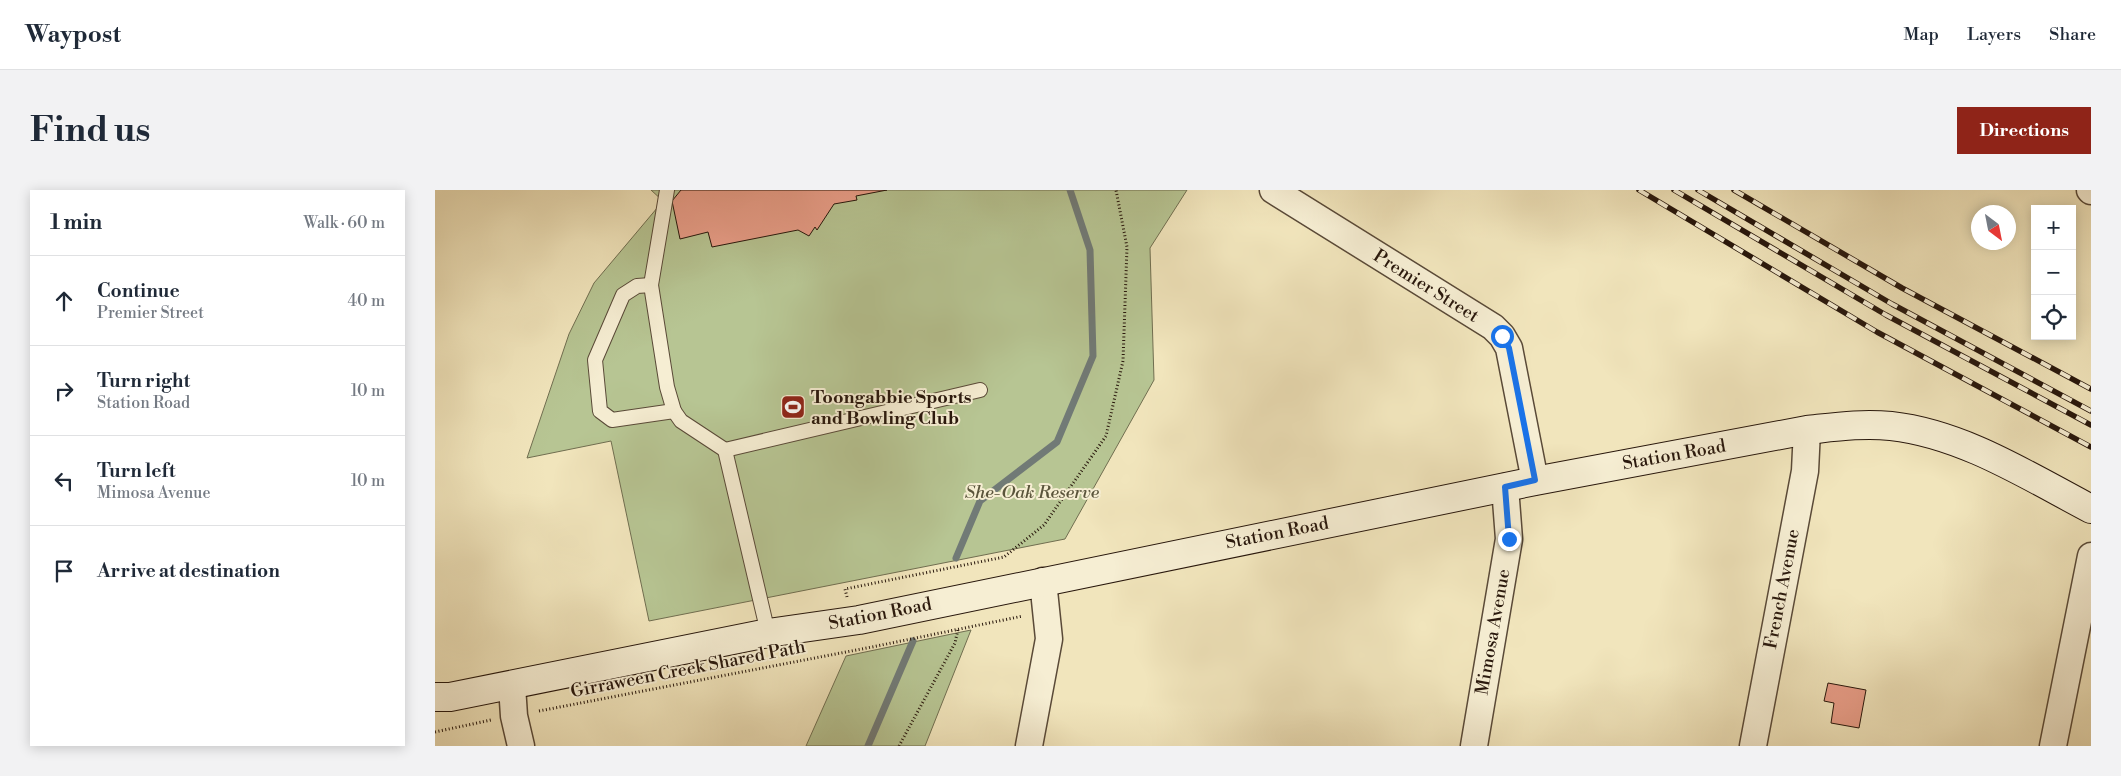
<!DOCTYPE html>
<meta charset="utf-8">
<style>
body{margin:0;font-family:"Libre Bodoni",serif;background:#f2f2f3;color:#1f2937}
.controls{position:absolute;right:15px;top:15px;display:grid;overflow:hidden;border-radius:0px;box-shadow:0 2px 12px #0003}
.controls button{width:45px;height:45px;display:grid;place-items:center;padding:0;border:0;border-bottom:1px solid #e0e1e3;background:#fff;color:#1f2937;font:25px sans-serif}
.compass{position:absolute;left:1536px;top:15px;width:45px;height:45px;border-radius:50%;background:#fff;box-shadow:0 2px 12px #0003;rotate:148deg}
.stop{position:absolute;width:15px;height:15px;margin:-11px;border:4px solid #1a73e8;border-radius:50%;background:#fff}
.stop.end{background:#1a73e8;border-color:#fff;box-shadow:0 1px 5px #0008}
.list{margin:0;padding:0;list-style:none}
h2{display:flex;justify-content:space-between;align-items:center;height:65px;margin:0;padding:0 20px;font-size:21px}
h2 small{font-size:16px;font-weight:400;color:#747a83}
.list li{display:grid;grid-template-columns:32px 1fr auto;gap:15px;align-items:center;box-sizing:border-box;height:90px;padding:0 20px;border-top:1px solid #e0e1e3}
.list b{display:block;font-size:19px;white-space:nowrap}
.list p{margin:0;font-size:16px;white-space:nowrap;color:#747a83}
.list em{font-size:16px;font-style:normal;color:#747a83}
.icon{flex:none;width:28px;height:28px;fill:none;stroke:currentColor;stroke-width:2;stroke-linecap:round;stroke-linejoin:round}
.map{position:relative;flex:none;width:1656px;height:556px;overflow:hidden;border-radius:0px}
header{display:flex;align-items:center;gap:30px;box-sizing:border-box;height:70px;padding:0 25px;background:#fff;border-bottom:1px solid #e0e1e3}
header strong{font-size:24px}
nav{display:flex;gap:28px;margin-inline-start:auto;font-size:18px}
.intro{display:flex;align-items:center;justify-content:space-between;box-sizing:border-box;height:120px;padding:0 30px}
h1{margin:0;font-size:35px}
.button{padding:12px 22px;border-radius:0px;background:#8f2418;color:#fff;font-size:18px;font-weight:700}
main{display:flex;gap:30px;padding:0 30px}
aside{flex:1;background:#fff;border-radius:0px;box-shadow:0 2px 12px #0003}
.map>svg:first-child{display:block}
.green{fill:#b7c593;stroke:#706e50}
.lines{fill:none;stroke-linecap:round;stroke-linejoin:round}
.stream{stroke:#717a76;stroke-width:7}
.building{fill:#e99e89;stroke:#28170c}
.lane-casing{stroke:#5a4a38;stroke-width:16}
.street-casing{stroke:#5a4a38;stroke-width:29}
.secondary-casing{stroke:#28170c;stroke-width:30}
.path{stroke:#28170c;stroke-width:3;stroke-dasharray:1 2.5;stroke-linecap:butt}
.lane{stroke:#f6eed3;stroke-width:14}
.street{stroke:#f6eed3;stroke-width:26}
.secondary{stroke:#f6eed3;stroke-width:28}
.rail-casing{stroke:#28170c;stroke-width:5.5}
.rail{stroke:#f6eed3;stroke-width:4;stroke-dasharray:11;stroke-linecap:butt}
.route{stroke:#1a73e8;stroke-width:6}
.labels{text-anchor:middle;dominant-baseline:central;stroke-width:4;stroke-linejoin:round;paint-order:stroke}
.street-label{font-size:18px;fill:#28170c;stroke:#f6eed3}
.poi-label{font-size:18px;font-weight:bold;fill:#28170c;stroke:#f6eed3;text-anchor:start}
.park-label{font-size:18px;font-style:italic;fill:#5a543b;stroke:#f6eed3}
</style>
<header>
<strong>Waypost</strong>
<nav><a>Map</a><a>Layers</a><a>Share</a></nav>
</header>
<div class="intro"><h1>Find us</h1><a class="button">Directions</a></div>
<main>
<aside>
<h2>1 min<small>Walk · 60 m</small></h2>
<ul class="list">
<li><svg class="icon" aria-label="ahead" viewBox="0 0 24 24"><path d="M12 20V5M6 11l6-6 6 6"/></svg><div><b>Continue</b><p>Premier Street</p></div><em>40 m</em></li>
<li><svg class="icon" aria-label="right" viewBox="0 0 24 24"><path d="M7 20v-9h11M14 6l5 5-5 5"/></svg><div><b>Turn right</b><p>Station Road</p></div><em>10 m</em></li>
<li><svg class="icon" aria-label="left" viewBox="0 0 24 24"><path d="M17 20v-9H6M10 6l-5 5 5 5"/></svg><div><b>Turn left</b><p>Mimosa Avenue</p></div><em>10 m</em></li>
<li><svg class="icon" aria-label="arrive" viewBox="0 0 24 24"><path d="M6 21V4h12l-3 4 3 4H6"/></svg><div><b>Arrive at destination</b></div></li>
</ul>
</aside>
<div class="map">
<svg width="1656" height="556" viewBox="0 0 1656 556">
<rect width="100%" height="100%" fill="#f1e5bc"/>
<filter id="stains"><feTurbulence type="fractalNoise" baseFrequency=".004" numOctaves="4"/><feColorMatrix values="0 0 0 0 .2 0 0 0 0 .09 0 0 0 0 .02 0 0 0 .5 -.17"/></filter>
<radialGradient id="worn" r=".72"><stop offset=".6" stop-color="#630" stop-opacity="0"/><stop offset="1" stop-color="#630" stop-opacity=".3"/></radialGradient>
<g class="green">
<polygon points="216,0 752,0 715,58 719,190 630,349 214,431 176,251 92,268 134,144 159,93 228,11"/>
<polygon points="536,440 490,556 371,556 411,466"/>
</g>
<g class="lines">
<g class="stream">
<polyline points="521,368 545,311 622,252 658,166 655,60 635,0"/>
<polyline points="433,556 478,451"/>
</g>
</g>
<g class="building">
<polygon points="246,0 452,0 421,6 422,10 399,14 382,40 380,37 374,46 363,40 277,57 273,42 245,49 237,11"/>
<polygon points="1393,493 1431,500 1424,538 1396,533 1399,513 1389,511"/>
</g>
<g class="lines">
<defs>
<g id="lane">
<polyline points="232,0 216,95 232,197 239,221 246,231 290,260"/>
<polyline points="216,95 202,96 188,105 160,170 165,221 177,230 239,221"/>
<polyline points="333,443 290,260 545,200"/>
</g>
<g id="street">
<polyline points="838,0 1058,137 1067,146 1074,158 1100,291"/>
<polyline points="1655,0 1656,1"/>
<polyline points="77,496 79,526 86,556"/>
<polyline points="594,556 614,449 608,391"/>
<polyline points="1039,556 1074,349 1070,297"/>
<polyline points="1318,556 1370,281 1372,240"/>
<polyline points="1618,556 1656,366"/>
</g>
<path id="secondary" d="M 0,507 L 15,507 L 333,443 L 424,430 L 1100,291 L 1372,240 C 1400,237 1427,233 1456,236 C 1528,244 1593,286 1656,319"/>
</defs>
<use href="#lane" class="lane-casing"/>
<use href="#street" class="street-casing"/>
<use href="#secondary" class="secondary-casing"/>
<g class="path">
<polyline points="412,407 410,399 569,367 609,335 671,246 688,171 692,57 681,0"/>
<polyline points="104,521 437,457 588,426"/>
<polyline points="0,542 56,530"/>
<polyline points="464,556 520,453 523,439"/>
</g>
<use href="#lane" class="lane"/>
<use href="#street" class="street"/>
<use href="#secondary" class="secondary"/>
<defs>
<g id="rail">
<polyline points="1204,0 1442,142 1656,257"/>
<polyline points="1239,0 1451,125 1656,235"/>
<polyline points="1263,0 1457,114 1656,221"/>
<polyline points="1299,0 1467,98 1656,199"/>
</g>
</defs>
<use href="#rail" class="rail-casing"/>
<use href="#rail" class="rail"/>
</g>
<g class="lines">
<polyline class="route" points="1067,146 1074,158 1100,290 1070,297 1074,349"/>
</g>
<defs>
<symbol id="stadium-square" viewBox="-11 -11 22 22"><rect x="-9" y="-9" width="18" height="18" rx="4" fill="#8f2418" stroke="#f6eed3"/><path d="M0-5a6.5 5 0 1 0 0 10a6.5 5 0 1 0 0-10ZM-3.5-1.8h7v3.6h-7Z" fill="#fff"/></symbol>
</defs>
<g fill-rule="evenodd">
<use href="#stadium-square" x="344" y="203" width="28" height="28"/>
</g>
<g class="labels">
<g class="street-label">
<text transform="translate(991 96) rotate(32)">Premier Street</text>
<text transform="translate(1239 265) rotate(-10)">Station Road</text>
<text transform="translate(842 343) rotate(-11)">Station Road</text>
<text transform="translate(1347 399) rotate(-79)">French Avenue</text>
<text transform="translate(445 424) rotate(-11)">Station Road</text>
<text transform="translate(1058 442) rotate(-80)">Mimosa Avenue</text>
<text transform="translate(253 479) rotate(-11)">Girraween Creek Shared Path</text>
</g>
<g class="poi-label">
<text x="376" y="207">Toongabbie Sports<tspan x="376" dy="21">and Bowling Club</tspan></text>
</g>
<g class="park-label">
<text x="597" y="302">She-Oak Reserve</text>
</g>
</g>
<rect width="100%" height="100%" filter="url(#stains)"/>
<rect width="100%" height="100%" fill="url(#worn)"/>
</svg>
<div class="controls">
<button>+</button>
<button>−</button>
<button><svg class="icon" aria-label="locate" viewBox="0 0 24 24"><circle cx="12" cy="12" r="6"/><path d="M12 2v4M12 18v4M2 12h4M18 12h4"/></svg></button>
</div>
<svg class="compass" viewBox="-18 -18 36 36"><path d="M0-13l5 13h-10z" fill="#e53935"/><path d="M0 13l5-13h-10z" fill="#747a83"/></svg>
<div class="stop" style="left:1067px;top:146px"></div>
<div class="stop end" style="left:1074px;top:349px"></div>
</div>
</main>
